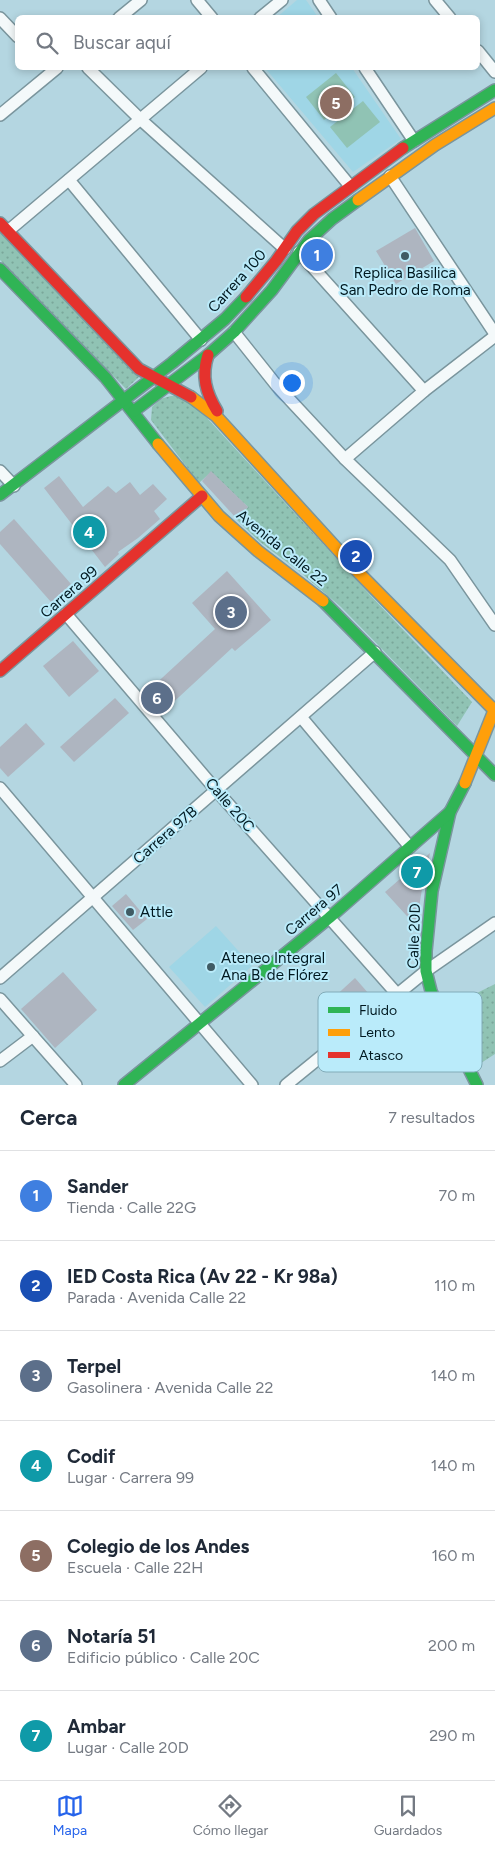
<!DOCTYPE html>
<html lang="es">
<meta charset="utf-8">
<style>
body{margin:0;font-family:Figtree,sans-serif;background:#f2f2f3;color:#1f2937}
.you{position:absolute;left:291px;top:382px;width:18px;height:18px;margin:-12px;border:4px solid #fff;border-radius:50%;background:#1a73e8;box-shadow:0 0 0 8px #1a73e833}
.badge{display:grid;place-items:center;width:32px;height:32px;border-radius:50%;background:#2563eb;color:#fff;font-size:16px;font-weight:700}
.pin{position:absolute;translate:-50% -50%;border:2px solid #fff;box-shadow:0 1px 5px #0006}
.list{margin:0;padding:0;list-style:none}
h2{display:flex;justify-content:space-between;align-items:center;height:65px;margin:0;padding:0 20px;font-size:21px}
h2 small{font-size:16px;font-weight:400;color:#747a83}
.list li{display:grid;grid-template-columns:32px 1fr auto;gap:15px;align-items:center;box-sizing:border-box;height:90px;padding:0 20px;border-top:1px solid #e0e1e3}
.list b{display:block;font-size:19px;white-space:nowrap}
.list p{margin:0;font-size:16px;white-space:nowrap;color:#747a83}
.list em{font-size:16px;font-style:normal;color:#747a83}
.icon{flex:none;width:28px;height:28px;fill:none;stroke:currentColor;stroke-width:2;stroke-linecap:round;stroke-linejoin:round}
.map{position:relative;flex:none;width:495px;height:1085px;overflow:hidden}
.search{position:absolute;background:#fff;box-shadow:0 2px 8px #0003;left:15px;right:15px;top:15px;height:55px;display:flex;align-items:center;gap:12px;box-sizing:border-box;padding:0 18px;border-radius:8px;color:#747a83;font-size:19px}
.sheet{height:695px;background:#fff}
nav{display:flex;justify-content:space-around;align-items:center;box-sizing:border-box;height:70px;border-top:1px solid #e0e1e3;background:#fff;font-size:14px;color:#747a83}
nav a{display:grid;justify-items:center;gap:2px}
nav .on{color:#2563eb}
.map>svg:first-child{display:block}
.built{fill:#9fd6e6}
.grass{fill:url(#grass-dots)}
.pitch{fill:#90c3b4}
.building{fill:#aeb5c0}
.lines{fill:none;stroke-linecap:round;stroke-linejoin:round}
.street-casing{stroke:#7a959d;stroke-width:14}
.fast-casing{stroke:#7a959d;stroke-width:14}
.slow-casing{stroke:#7a959d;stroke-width:14}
.jam-casing{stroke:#7a959d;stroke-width:14}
.street{stroke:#f4f9fa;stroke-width:11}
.fast{stroke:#30b455;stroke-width:11}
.slow{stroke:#ff9f0a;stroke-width:11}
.jam{stroke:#e5322d;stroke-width:11}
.poi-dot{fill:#405b64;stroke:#baebfa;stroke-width:2}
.labels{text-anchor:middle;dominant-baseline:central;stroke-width:4;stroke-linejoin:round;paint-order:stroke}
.poi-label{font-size:15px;fill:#011920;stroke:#baebfa;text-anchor:start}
.street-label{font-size:15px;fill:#011920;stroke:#baebfa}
.key{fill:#baebfa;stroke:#82acb9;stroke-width:1}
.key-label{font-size:14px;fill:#011920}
</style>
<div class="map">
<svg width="495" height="1085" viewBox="0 0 495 1085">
<defs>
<pattern id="grass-dots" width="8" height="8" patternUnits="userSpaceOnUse" patternTransform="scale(1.25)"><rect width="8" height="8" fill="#90c3b4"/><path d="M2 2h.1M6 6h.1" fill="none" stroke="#7aa79a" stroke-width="1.8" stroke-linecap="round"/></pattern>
</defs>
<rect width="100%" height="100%" fill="#b4d6e1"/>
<g class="built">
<polygon points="297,0 306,0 318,17 277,17"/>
<polygon points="265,68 352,68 401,139 353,172"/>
<polygon points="216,926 252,966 205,1007 169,967"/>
</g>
<g class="grass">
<polygon points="0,230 140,376 126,389 0,260"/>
<polygon points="171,396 175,396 196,406 370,595 472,702 457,726 341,607 299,571 260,542 236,519 248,507 211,472 199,483 151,420 152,407 160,399"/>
<polygon points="495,984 495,1054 481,1063 447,1008"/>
</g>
<g class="pitch">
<polygon points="336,73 355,97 324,120 306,97"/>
<polygon points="363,101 380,122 347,148 330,127"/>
</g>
<g class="building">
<polygon points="415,228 434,261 396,284 376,251"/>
<polygon points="211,471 248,507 237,519 202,481"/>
<polygon points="59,476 83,507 108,486 116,493 130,482 140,495 153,484 167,499 154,511 160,519 138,538 118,552 119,554 105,567 44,488"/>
<polygon points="14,519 71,584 51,602 0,544 0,532"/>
<polygon points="227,571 271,620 235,651 232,648 166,709 149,690 215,629 192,603"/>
<polygon points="73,641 99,671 69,697 43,666"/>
<polygon points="115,698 129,713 74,762 60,747"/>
<polygon points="26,723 45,744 8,777 0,768 0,747"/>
<polygon points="430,853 422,889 416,926 385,892"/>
<polygon points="126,894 147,919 133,930 112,906"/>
<polygon points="63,972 97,1010 55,1048 21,1009"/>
<polygon points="355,978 376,1002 352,1022 332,999"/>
</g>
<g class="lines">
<defs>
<g id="street">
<polyline points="197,0 212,18"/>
<polyline points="319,0 331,18"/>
<polyline points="435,0 450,18"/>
<polyline points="0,18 18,37"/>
<polyline points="119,18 141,0"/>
<polyline points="260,18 282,0"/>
<polyline points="478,51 495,72"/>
<polyline points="88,68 140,119 285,249"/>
<polyline points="253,68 350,186"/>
<polyline points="365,68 414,141"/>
<polyline points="0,115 57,68"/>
<polyline points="390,176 495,334"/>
<polyline points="69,180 201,340"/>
<polyline points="8,231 201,68"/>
<polyline points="299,252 424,391"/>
<polyline points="234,332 277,386 345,459 450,560 495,625"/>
<polyline points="345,459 424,391 495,336"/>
<polyline points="0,471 14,486"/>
<polyline points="66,614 216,790 397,994"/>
<polyline points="301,717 410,847"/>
<polyline points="0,788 252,1085"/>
<polyline points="0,978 375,652"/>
<polyline points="0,999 76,1085"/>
<polyline points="0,1061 33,1036"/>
<polyline points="286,1085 426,971 495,923"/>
</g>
<g id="fast">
<polyline points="403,148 495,90"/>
<polyline points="0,269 105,377 158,444"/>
<polyline points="134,411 208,355 234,332 272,290 309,240 332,219 358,200"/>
<polyline points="0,495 172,363 225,319 246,297"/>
<polyline points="323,601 495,775"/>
<polyline points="465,783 450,812 432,891 426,951 426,971 431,991 438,1007 477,1085"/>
<polyline points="124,1085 329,918 450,812"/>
</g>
<g id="slow">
<polyline points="358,200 435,145 495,108"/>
<polyline points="191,397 216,416 360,574 495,711"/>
<polyline points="158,444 219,516 258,551 323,601"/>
<polyline points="465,783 495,708"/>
</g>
<g id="jam">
<polyline points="0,223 139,369 191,397"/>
<polyline points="246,297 276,261 297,231 314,214 403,148"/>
<path d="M 208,355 C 201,376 206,393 217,411"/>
<polyline points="0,671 202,496"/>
</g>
</defs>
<use href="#street" class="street-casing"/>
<use href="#fast" class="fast-casing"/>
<use href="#slow" class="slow-casing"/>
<use href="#jam" class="jam-casing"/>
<use href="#street" class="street"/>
<use href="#fast" class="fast"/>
<use href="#slow" class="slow"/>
<use href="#jam" class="jam"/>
</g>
<g class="poi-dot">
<circle cx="405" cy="256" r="5"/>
<circle cx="130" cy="912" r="5"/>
<circle cx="211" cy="967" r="5"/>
</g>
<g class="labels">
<g class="poi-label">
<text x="405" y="273" text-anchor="middle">Replica Basilica<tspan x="405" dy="17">San Pedro de Roma</tspan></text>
<text x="140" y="912">Attle</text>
<text x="221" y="958">Ateneo Integral<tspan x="221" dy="17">Ana B. de Flórez</tspan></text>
</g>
<g class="street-label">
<text transform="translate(237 281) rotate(-48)">Carrera 100</text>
<text transform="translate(282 548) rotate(39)">Avenida Calle 22</text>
<text transform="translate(69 592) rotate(-41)">Carrera 99</text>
<text transform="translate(230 805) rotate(49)">Calle 20C</text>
<text transform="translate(165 835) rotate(-41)">Carrera 97B</text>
<text transform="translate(314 910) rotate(-40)">Carrera 97</text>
<text transform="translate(414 936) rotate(-88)">Calle 20D</text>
</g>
</g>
<rect x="318" y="992" width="164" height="80" rx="8" class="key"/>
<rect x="328" y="1007" width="22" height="6" fill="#30b455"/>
<rect x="328" y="1029" width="22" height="7" fill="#ff9f0a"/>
<rect x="328" y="1052" width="22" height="6" fill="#e5322d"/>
<g class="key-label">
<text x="359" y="1015">Fluido</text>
<text x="359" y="1037">Lento</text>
<text x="359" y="1060">Atasco</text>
</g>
</svg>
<div class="you"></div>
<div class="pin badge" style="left:317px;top:255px;background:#3f7fe0">1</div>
<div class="pin badge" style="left:356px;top:556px;background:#1a4fb4">2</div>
<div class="pin badge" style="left:231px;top:612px;background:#5c6f8a">3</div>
<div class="pin badge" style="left:89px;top:532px;background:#0f9aa8">4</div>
<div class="pin badge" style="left:336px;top:103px;background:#8d6e63">5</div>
<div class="pin badge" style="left:157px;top:698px;background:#5c6f8a">6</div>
<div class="pin badge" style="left:417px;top:872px;background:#0f9aa8">7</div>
<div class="search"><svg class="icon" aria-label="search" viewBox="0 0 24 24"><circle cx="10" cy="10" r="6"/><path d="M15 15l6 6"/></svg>Buscar aquí</div>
</div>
<section class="sheet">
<h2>Cerca<small>7 resultados</small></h2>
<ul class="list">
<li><span class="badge" style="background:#3f7fe0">1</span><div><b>Sander</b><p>Tienda · Calle 22G</p></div><em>70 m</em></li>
<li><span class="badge" style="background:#1a4fb4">2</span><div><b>IED Costa Rica (Av 22 - Kr 98a)</b><p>Parada · Avenida Calle 22</p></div><em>110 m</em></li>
<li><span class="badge" style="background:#5c6f8a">3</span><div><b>Terpel</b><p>Gasolinera · Avenida Calle 22</p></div><em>140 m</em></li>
<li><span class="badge" style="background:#0f9aa8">4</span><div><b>Codif</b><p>Lugar · Carrera 99</p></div><em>140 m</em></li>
<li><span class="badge" style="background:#8d6e63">5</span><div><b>Colegio de los Andes</b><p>Escuela · Calle 22H</p></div><em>160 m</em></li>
<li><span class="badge" style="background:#5c6f8a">6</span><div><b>Notaría 51</b><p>Edificio público · Calle 20C</p></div><em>200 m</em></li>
<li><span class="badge" style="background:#0f9aa8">7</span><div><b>Ambar</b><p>Lugar · Calle 20D</p></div><em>290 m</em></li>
</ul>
</section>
<nav>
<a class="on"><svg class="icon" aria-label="map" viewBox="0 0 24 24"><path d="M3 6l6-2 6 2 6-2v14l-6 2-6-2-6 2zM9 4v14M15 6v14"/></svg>Mapa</a>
<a><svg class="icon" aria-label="directions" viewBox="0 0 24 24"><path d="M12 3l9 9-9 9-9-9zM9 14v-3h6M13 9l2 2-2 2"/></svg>Cómo llegar</a>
<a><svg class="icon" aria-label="saved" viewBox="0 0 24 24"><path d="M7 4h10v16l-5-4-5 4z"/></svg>Guardados</a>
</nav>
